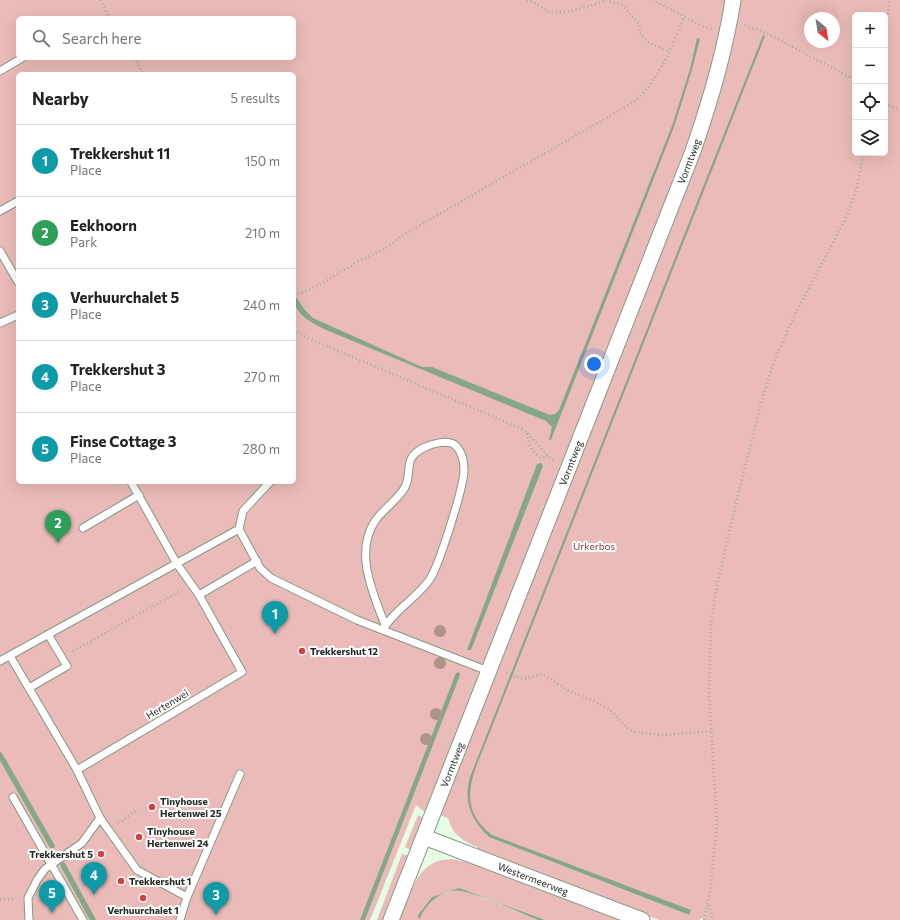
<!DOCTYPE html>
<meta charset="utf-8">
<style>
body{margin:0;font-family:Commissioner,sans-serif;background:#f2f2f2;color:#222}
.controls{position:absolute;right:12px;top:12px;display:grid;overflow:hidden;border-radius:6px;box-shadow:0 4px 16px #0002}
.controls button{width:36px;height:36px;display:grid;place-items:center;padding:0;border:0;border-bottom:1px solid #e0e0e0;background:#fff;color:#222;font:20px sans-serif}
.compass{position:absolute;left:804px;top:12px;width:36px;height:36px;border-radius:50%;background:#fff;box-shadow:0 4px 16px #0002;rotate:150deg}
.you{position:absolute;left:594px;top:364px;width:14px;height:14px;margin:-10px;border:3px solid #fff;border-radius:50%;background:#1a73e8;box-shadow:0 0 0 6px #1a73e833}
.badge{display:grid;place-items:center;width:26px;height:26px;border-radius:50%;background:#7c3aed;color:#fff;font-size:13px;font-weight:700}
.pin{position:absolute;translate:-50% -33px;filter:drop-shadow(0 1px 2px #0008)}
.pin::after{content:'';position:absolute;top:21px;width:14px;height:12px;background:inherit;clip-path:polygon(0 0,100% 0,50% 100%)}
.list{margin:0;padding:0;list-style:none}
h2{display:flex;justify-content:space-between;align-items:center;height:52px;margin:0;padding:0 16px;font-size:17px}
h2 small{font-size:13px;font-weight:400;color:#767676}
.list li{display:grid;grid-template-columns:26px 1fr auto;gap:12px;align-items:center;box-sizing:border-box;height:72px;padding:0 16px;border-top:1px solid #e0e0e0}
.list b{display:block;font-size:15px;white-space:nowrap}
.list p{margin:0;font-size:13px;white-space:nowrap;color:#767676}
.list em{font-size:13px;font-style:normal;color:#767676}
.icon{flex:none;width:22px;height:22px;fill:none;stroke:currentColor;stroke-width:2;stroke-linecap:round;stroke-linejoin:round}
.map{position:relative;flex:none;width:900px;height:920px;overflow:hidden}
.search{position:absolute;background:#fff;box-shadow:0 4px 16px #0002;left:16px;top:16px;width:280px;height:44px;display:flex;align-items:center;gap:10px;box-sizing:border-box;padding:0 14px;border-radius:6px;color:#767676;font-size:15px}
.panel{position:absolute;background:#fff;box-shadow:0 4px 16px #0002;left:16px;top:72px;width:280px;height:412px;border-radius:6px}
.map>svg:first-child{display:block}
.green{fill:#eabbb8;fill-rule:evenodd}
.water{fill:#86a787}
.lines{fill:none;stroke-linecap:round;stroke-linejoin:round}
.stream{stroke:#86a787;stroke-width:5.5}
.service-casing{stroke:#859985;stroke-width:9}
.minor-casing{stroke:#859985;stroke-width:17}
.path{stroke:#9fb09f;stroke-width:2.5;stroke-dasharray:1 3;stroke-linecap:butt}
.service{stroke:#fff;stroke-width:7}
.minor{stroke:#fff;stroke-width:15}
.tree{fill:#ad9489}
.poi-dot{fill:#d14246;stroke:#fff;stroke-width:1.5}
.labels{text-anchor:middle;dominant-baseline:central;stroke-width:4;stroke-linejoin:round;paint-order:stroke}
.street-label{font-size:10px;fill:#232b23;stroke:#fff}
.park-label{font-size:10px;fill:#7f3f3d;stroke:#fff}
.poi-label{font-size:10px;font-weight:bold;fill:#232b23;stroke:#fff;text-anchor:start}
</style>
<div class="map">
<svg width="900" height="920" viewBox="0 0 900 920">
<rect width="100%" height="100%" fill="#e6fce6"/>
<g class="green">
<path d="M 0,0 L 900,0 L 900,920 L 705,920 L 701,918 L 700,920 L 659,920 L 477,849 L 477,847 C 463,841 452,834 448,818 L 428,810 L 426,813 L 416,805 L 370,920 L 365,920 L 410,803 L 363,920 L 0,920 ZM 855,15 L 885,15 L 885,153 L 855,153 ZM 18,18 L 294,18 L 294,58 L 18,58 ZM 810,18 L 834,18 L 834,42 L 810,42 ZM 18,74 L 294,74 L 294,482 L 18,482 ZM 485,833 L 689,914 L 689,915 L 489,837 Z"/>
<polygon points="418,815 424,818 411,850 405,847"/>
<polygon points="402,854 409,856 384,920 377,920"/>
<path d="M 452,859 L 471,863 L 623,920 L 545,920 L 459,888 L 432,897 L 418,915 L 420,918 C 425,902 441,892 457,891 C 470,890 523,914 538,920 L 397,920 L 410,887 L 413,888 C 420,870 432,859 452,859 Z"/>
</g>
<g class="water">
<path d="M 763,35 L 765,36 L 488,737 C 474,773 454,806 492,835 L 691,910 L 689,915 L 489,837 C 471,820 463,802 470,777 Z"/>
<path d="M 697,38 L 700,39 L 691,73 L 674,127 L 551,440 L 549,440 L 552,427 L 546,421 L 331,332 C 315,325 294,316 294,297 L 296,297 L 304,309 L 313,318 L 422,367 L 432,367 L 550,415 L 555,414 L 559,410 L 672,126 L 690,69 Z"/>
<polygon points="541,463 543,466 471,650 467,650 537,464"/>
<polygon points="459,672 460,675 365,920 360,920 456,673"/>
<path d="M 459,888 L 545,920 L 538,920 C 513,910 486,896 460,891 C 444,888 424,904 420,919 L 418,918 L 418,915 L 432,897 Z"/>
</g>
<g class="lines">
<g class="stream">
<polyline points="0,755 52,846"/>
<polyline points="63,865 93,920"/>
</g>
<defs>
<g id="service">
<polyline points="0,71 22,58"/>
<polyline points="0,211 18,201"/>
<polyline points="0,251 18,282"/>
<polyline points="0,323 18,315"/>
<polyline points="131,482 177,564 199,595"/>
<polyline points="83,528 139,495"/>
<polyline points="239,529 243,511 270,482"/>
<path d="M 383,630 C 391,613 418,597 430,579 C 439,565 464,487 464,470 C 464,463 462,453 457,447 C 450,438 431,444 423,448 C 402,459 413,471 405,487 C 398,500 384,508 375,521 C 354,553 373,593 385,625"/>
<polyline points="10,656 77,770 100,818 82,843 45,869 37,880 28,898 29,920"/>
<polyline points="0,661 239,529 260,568 271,578 357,620 488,671"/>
<polyline points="29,688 67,666 49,636"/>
<polyline points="77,770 242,672 199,595 257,561"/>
<polyline points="13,797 83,920"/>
<polyline points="100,818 137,870 187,897 240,774"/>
<polyline points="180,920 187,897"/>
</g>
<g id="minor">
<path id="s1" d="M 424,837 L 642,920"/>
<path id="s2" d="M 391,920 L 693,151 C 710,102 725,52 733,0"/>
</g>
</defs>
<use href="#service" class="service-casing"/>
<use href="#minor" class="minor-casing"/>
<g class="path">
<polyline points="100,0 110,18"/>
<path d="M 527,0 C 536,2 542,9 550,12 C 560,15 596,5 606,0 L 622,5 L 640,25 L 639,32 L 648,42 L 668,51"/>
<polyline points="653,0 702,26 712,29"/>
<polyline points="745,25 772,36 855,80"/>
<polyline points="885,30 890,0"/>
<polyline points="134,58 143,74"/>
<polyline points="885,104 900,110"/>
<path d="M 294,295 C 319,288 340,271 363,259 C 377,253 388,248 400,237 L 634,102 C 659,80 672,47 684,17"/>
<path d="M 294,330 L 308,338 L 520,428 C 535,437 541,453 554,460"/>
<path d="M 527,433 C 528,444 531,450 539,457 L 548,457"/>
<polyline points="73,651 182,590"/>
<polyline points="506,673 523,679 542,674 546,676 569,691 583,696 609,709 627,728 634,732 663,735 711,731"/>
<polyline points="118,822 120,822 138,809"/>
<polyline points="0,899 15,899"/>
<polyline points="709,905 712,916 711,920"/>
<polyline points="704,920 710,892 717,823 709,694 711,622 717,585 738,495 760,407 774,362 795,314 845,220 857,188 863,153"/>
</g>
<use href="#service" class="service"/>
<use href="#minor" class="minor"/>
</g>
<g class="tree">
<circle cx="440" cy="631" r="6"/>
<circle cx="440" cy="663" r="6"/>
<circle cx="436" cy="714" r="6"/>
<circle cx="426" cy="739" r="6"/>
</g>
<g class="poi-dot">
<circle cx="302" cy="651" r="4"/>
<circle cx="152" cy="807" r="4"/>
<circle cx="139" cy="837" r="4"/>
<circle cx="101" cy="854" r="4"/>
<circle cx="121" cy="881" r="4"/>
<circle cx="143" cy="898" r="4"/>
</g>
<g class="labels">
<g class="street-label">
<text stroke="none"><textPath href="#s2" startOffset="815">Vormtweg</textPath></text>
<text stroke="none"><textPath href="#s2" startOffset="491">Vormtweg</textPath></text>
<text transform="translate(167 704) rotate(-31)">Hertenwei</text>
<text stroke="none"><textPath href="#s2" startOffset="167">Vormtweg</textPath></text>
<text stroke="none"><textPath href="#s1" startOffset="117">Westermeerweg</textPath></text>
</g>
<g class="park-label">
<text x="594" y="546">Urkerbos</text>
</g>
<g class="poi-label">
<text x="310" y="651">Trekkershut 12</text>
<text x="160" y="801">Tinyhouse<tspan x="160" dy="12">Hertenwei 25</tspan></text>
<text x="147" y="831">Tinyhouse<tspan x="147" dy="12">Hertenwei 24</tspan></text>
<text x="93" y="854" text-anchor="end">Trekkershut 5</text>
<text x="129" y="881">Trekkershut 1</text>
<text x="143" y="910" text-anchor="middle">Verhuurchalet 1</text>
</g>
</g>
</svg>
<div class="controls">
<button>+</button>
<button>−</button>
<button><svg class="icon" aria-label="locate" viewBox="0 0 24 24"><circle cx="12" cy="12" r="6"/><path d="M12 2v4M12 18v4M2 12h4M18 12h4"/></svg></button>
<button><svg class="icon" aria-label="layers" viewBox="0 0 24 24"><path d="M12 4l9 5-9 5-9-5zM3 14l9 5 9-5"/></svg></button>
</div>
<svg class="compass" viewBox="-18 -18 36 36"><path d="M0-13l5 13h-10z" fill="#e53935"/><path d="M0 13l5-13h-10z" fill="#767676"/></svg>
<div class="you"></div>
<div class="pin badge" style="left:275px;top:634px;background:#0f9aa8">1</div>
<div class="pin badge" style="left:58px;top:543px;background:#2e9e5b">2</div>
<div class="pin badge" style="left:216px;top:915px;background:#0f9aa8">3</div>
<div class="pin badge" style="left:94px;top:895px;background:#0f9aa8">4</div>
<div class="pin badge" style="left:52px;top:913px;background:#0f9aa8">5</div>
<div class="search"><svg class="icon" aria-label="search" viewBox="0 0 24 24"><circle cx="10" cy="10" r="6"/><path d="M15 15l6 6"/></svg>Search here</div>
<section class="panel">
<h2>Nearby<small>5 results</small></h2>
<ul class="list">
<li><span class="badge" style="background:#0f9aa8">1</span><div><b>Trekkershut 11</b><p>Place</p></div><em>150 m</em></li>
<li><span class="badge" style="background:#2e9e5b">2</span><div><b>Eekhoorn</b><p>Park</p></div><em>210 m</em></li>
<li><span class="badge" style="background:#0f9aa8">3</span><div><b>Verhuurchalet 5</b><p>Place</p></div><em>240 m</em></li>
<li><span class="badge" style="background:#0f9aa8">4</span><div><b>Trekkershut 3</b><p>Place</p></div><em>270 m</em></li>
<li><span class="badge" style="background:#0f9aa8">5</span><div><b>Finse Cottage 3</b><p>Place</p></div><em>280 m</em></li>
</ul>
</section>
</div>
